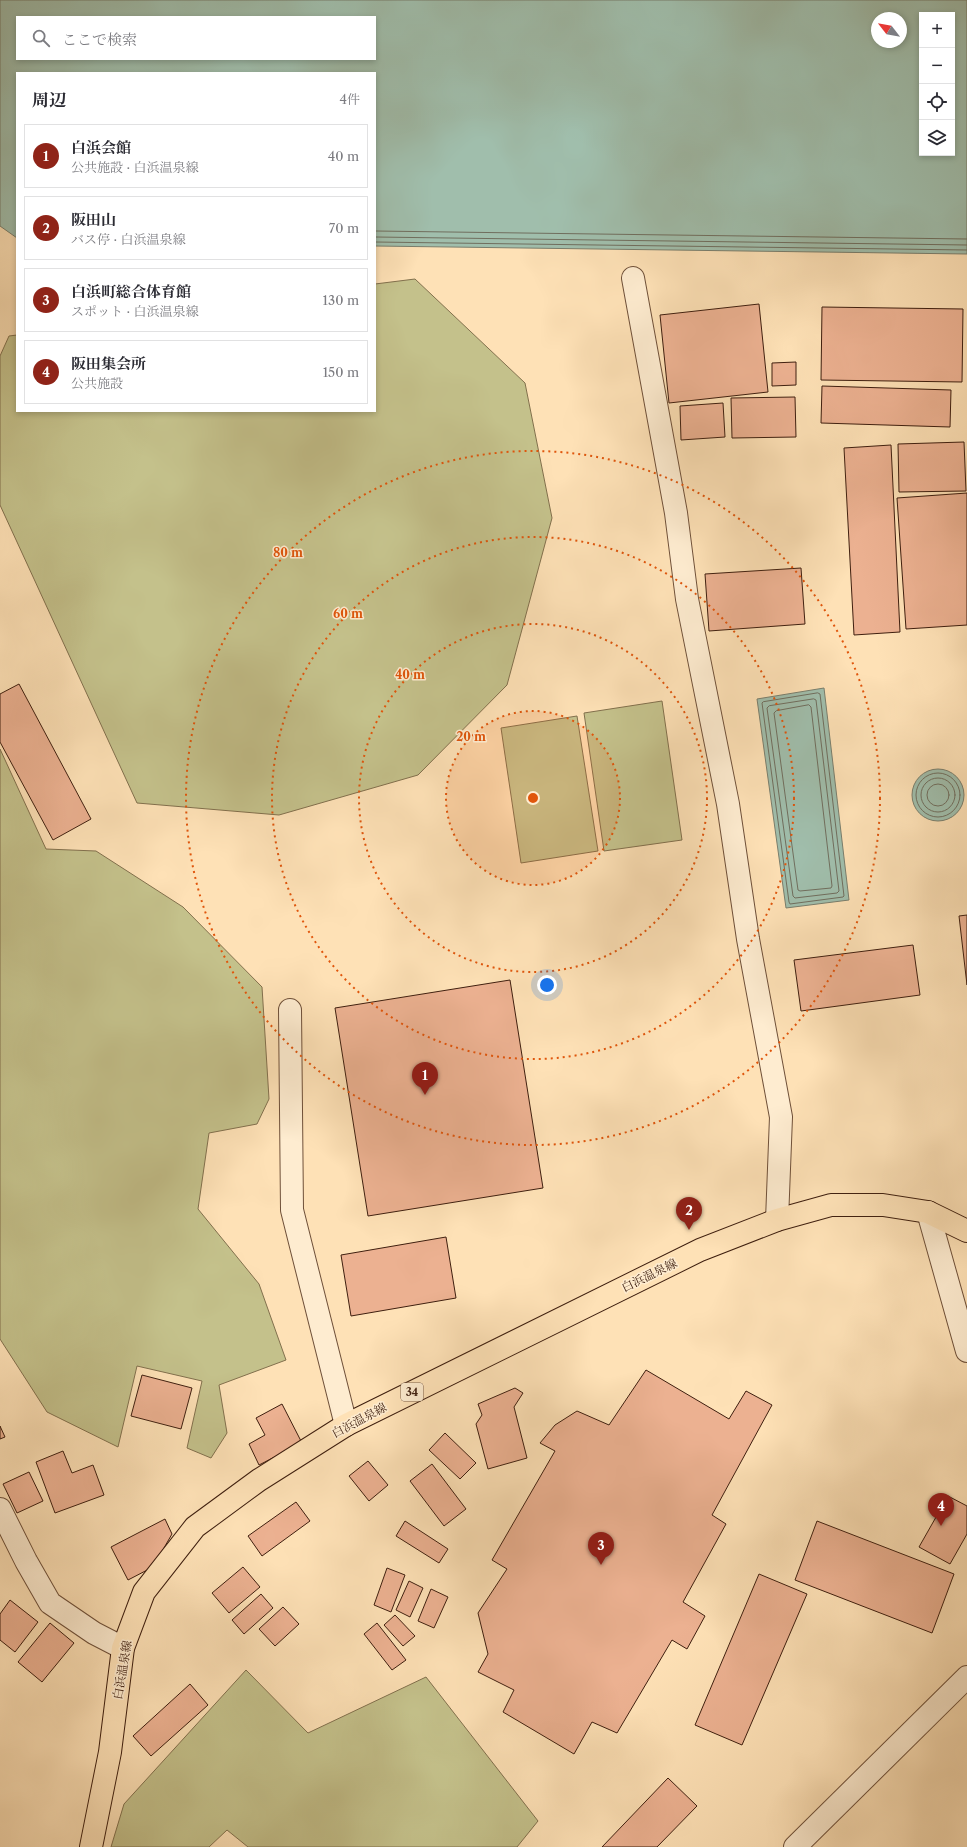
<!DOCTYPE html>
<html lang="ja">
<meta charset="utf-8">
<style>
body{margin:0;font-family:"Libre Caslon Text","Noto Serif JP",serif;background:#f7f7f7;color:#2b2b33}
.controls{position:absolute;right:12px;top:12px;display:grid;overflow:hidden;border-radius:0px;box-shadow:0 2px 6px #0003}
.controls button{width:36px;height:36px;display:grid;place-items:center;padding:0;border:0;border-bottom:1px solid #e1e1e2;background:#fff;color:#2b2b33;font:20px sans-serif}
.compass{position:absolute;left:871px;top:12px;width:36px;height:36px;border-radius:50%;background:#fff;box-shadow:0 2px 6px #0003;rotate:301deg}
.you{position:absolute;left:547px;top:985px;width:14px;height:14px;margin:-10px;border:3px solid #fff;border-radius:50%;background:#1a73e8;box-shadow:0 0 0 6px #1a73e833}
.badge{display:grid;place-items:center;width:26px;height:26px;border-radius:50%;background:#8f2418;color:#fff;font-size:13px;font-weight:700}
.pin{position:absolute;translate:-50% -33px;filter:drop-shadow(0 1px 2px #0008)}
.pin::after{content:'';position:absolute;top:21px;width:14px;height:12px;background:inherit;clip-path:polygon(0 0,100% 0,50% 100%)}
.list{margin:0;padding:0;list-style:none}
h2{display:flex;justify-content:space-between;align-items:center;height:52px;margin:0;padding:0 16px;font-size:17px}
h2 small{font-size:13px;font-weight:400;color:#7c7c81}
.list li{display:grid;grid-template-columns:26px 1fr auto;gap:12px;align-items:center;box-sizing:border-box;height:64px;margin:0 8px 8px;padding:0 8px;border:1px solid #e1e1e2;border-radius:0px}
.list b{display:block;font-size:15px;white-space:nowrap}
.list p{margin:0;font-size:13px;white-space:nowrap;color:#7c7c81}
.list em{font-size:13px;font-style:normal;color:#7c7c81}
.icon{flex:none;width:22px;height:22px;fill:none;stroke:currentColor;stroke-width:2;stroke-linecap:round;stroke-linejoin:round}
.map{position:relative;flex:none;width:967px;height:1847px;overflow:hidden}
.search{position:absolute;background:#fff;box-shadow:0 2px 6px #0003;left:16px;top:16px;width:360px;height:44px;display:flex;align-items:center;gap:10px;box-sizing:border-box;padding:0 14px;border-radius:0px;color:#7c7c81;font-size:15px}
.panel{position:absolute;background:#fff;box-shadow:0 2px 6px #0003;left:16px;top:72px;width:360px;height:340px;border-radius:0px}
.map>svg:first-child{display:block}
.green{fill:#c4c18b;stroke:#82704d}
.water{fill:#a0beac;stroke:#797e6d;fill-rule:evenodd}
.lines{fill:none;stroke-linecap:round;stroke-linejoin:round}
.shore{stroke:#706e5e;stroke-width:1}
.building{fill:#ecb191;stroke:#3f1f0f}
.minor-casing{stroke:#6f5039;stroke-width:24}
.primary-casing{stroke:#3f1f0f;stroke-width:24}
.minor{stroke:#feecd0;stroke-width:22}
.primary{stroke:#fee1b6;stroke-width:22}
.ring{fill:none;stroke:#e0560c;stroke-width:2;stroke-dasharray:2 4}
.labels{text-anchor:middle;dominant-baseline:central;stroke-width:3;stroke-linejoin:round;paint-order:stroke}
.shield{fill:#feecd0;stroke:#785c49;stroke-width:1}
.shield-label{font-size:11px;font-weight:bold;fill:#3f1f0f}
.street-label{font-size:12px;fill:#3f1f0f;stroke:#feecd0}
.centre{fill:#e0560c;stroke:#feecd0;stroke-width:2}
.ring-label{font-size:12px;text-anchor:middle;font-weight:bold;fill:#e0560c;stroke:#feecd0;stroke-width:3;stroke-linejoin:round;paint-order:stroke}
</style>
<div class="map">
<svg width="967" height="1847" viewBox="0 0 967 1847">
<rect width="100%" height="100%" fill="#fee1b6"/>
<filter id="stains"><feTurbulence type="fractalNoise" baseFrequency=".005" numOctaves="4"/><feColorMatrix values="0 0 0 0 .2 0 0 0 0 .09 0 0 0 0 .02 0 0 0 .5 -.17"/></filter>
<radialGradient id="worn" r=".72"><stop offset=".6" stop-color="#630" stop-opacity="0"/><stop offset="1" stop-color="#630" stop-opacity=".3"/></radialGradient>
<g class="green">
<polygon points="415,279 525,383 552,518 507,685 418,775 279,815 137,803 0,505 0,356 9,336 17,335 17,411 375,411 375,284"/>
<polygon points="662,701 682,840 604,851 584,713"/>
<polygon points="577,716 598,851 521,863 501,728"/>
<polygon points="0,749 46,849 96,851 183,907 262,987 269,1099 257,1124 209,1133 198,1209 259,1284 286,1360 219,1385 227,1433 211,1458 187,1448 202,1381 137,1366 118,1447 47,1412 0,1339"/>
<polygon points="246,1670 308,1733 426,1677 538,1821 517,1847 248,1847 227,1830 209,1847 111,1847 124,1804"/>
</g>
<g class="water">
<path d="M 0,0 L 967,0 L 967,254 L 375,246 L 375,73 L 17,73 L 17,238 L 0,226 ZM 922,15 L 952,15 L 952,153 L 922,153 ZM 17,17 L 375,17 L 375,59 L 17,59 ZM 877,18 L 901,18 L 901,42 L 877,42 Z"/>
<polygon points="824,688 849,900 786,908 757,699"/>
<circle cx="938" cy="795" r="26"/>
</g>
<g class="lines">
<g class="shore">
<polyline points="375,231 967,239"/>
<polyline points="375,237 967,245"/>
<polyline points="375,242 967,250"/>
<polygon points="818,693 820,694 844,896 843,897 790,904 789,902 762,703 763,702"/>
<polygon points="814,699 816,700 839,891 837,893 795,898 793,896 767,708 769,706"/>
<polygon points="809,705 811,707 832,886 831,888 800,891 798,890 774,713 776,711"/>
<circle cx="938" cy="795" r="22"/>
<circle cx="938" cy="795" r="17"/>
<circle cx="938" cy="795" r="11"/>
</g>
</g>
<g class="building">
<polygon points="759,304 768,392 669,403 660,315"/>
<polygon points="822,307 963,309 962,382 821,380"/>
<polygon points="796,362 796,385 772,386 772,363"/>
<polygon points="822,386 951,390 950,427 821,423"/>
<polygon points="795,397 796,437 732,438 731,398"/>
<polygon points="723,403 725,437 681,440 680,406"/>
<polygon points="964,442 966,491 899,492 898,444"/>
<polygon points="891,445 900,632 854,635 844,448"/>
<polygon points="967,493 967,625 906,629 897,498"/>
<polygon points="801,568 805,624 709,631 705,574"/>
<polygon points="19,684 91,819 53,840 0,742 0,694"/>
<polygon points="967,915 967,985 959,916"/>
<polygon points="913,945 920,995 801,1011 794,960"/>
<polygon points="510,980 543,1188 368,1216 335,1008"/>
<polygon points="446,1237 456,1298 351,1316 341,1255"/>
<polygon points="646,1370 729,1419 746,1391 772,1405 712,1515 726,1524 683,1602 705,1616 687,1649 672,1640 617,1733 592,1722 574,1754 503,1712 514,1690 478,1672 488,1654 478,1613 507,1569 492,1560 555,1451 540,1443 555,1425 577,1411 609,1425"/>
<polygon points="142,1375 192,1388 181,1429 131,1416"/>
<polygon points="515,1388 523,1393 514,1407 527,1458 488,1469 476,1424 482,1415 478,1404"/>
<polygon points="282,1404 302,1443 259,1465 249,1444 265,1435 256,1418"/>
<polygon points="0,1426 5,1437 0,1439"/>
<polygon points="445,1433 476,1463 460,1479 429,1450"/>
<polygon points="63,1451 72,1473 93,1465 104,1495 55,1513 36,1462"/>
<polygon points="368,1461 388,1485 369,1501 349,1476"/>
<polygon points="432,1464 466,1509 444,1526 410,1481"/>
<polygon points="29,1472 43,1501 17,1513 3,1484"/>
<polygon points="948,1496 967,1506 967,1534 950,1564 919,1547"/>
<polygon points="296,1502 310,1521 262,1556 248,1536"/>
<polygon points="165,1519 172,1534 153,1567 128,1580 111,1547"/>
<polygon points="405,1521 448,1549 439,1563 396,1536"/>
<polygon points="817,1521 954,1574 932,1633 795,1580"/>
<polygon points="243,1567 260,1587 229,1613 212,1593"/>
<polygon points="387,1568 405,1575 391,1612 374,1605"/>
<polygon points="759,1574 807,1594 742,1745 695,1725"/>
<polygon points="409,1581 423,1588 410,1617 396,1610"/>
<polygon points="431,1589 448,1597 434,1628 418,1621"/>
<polygon points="261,1594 273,1608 244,1634 232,1620"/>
<polygon points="10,1600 38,1622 15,1652 0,1640 0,1614"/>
<polygon points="283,1607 299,1624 275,1646 259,1629"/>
<polygon points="395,1615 415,1636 403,1646 384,1625"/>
<polygon points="50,1623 74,1643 42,1682 18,1662"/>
<polygon points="377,1623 406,1660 392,1670 364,1634"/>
<polygon points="190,1684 208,1705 151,1756 133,1736"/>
<polygon points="668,1778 697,1806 657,1847 602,1847"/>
</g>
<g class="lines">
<defs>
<g id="minor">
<polyline points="633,278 676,513 687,599 728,804 748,939 781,1117 777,1220"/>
<polyline points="290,1010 292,1210 346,1425"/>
<polyline points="928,1212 967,1351"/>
<polyline points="0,1509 26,1561 50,1603 94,1633 123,1648"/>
<polyline points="795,1847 967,1677"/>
</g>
<polyline id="primary" points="91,1847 110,1752 123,1648 144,1592 195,1527 259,1480 346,1425 700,1250 777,1220 831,1205 883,1205 928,1212 967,1231"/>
</defs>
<use href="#minor" class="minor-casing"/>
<use href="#primary" class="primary-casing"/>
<use href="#minor" class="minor"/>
<use href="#primary" class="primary"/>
</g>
<circle cx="533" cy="798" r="87" fill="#e0560c" fill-opacity=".12"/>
<g class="ring">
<circle cx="533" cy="798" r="87"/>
<circle cx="533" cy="798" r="174"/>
<circle cx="533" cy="798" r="261"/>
<circle cx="533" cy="798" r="347"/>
</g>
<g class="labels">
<rect class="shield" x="401" y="1383" width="22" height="18" rx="3"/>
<g class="shield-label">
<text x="412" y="1392">34</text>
</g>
<g class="street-label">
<text transform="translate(649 1275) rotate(-26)">白浜温泉線</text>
<text transform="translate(359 1420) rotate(-28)">白浜温泉線</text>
<text transform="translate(122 1670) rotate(-80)">白浜温泉線</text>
</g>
</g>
<circle cx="533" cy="798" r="6" class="centre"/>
<g class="ring-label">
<text x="288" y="557">80 m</text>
<text x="348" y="618">60 m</text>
<text x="410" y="679">40 m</text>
<text x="471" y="741">20 m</text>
</g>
<rect width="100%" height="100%" filter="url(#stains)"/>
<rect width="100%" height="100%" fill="url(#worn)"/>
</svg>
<div class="controls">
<button>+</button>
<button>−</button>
<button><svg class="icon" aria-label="locate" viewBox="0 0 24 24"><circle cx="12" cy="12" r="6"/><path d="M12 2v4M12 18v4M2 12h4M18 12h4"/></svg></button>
<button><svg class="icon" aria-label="layers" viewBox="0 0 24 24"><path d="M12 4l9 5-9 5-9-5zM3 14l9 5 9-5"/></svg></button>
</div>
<svg class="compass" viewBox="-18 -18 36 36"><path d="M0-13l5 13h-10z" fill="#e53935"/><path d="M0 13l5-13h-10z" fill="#7c7c81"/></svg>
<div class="you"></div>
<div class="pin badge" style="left:425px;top:1095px">1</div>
<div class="pin badge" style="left:689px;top:1230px">2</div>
<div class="pin badge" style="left:601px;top:1565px">3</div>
<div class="pin badge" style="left:941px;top:1526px">4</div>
<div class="search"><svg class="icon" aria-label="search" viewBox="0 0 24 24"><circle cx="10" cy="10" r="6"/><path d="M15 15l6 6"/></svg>ここで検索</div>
<section class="panel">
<h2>周辺<small>4件</small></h2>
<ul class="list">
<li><span class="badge">1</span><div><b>白浜会館</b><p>公共施設 · 白浜温泉線</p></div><em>40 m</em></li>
<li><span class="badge">2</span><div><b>阪田山</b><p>バス停 · 白浜温泉線</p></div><em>70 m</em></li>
<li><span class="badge">3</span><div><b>白浜町総合体育館</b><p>スポット · 白浜温泉線</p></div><em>130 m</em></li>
<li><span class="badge">4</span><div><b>阪田集会所</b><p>公共施設</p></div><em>150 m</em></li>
</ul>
</section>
</div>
